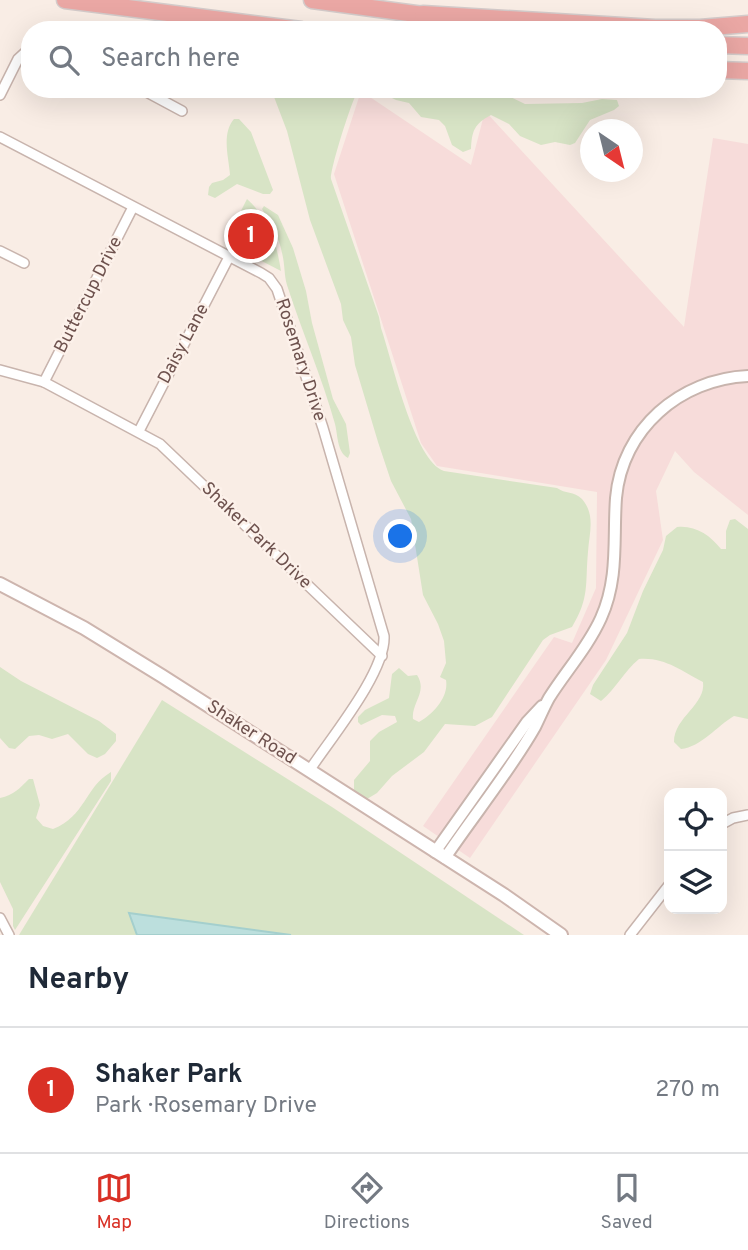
<!DOCTYPE html>
<meta charset="utf-8">
<style>
body{margin:0;font-family:Overpass,sans-serif;background:#f2f2f3;color:#1f2937}
.controls{position:absolute;right:21px;bottom:21px;display:grid;overflow:hidden;border-radius:14px;box-shadow:0 7px 28px #0002}
.controls button{width:63px;height:63px;display:grid;place-items:center;padding:0;border:0;border-bottom:2px solid #e0e1e3;background:#fff;color:#1f2937;font:35px sans-serif}
.compass{position:absolute;left:580px;top:119px;width:63px;height:63px;border-radius:50%;background:#fff;box-shadow:0 7px 28px #0002;rotate:145deg}
.you{position:absolute;left:401px;top:537px;width:24px;height:24px;margin:-18px;border:5px solid #fff;border-radius:50%;background:#1a73e8;box-shadow:0 0 0 10px #1a73e833}
.badge{display:grid;place-items:center;width:46px;height:46px;border-radius:50%;background:#d93025;color:#fff;font-size:23px;font-weight:700}
.pin{position:absolute;translate:-50% -50%;border:4px solid #fff;box-shadow:0 2px 7px #0006}
.list{margin:0;padding:0;list-style:none}
h2{display:flex;justify-content:space-between;align-items:center;height:91px;margin:0;padding:0 28px;font-size:30px}
h2 small{font-size:23px;font-weight:400;color:#747a83}
.list li{display:grid;grid-template-columns:46px 1fr auto;gap:21px;align-items:center;box-sizing:border-box;height:126px;padding:0 28px;border-top:2px solid #e0e1e3}
.list b{display:block;font-size:26px;white-space:nowrap}
.list p{margin:0;font-size:23px;white-space:nowrap;color:#747a83}
.list em{font-size:23px;font-style:normal;color:#747a83}
.icon{flex:none;width:38px;height:38px;fill:none;stroke:currentColor;stroke-width:2;stroke-linecap:round;stroke-linejoin:round}
.map{position:relative;flex:none;width:748px;height:935px;overflow:hidden}
.search{position:absolute;background:#fff;box-shadow:0 7px 28px #0002;left:21px;right:21px;top:21px;height:77px;display:flex;align-items:center;gap:18px;box-sizing:border-box;padding:0 24px;border-radius:28px;color:#747a83;font-size:26px}
.sheet{height:217px;background:#fff}
nav{display:flex;justify-content:space-around;align-items:center;box-sizing:border-box;height:98px;border-top:2px solid #e0e1e3;background:#fff;font-size:19px;color:#747a83}
nav a{display:grid;justify-items:center;gap:4px}
nav .on{color:#d93025}
.map>svg:first-child{display:block}
.commercial{fill:#f7dcda}
.green{fill:#d8e4c6}
.water{fill:#bcdfdd;stroke:#a4cfcd;stroke-width:2}
.lines{fill:none;stroke-linecap:round;stroke-linejoin:round}
.minor-casing{stroke:#c8b4ad;stroke-width:12}
.tertiary-casing{stroke:#c8b4ad;stroke-width:14}
.secondary-casing{stroke:#cdb5ae;stroke-width:16}
.motorway-casing{stroke:#d4cbca;stroke-width:19}
.minor{stroke:#fff;stroke-width:9}
.tertiary{stroke:#fff;stroke-width:10}
.secondary{stroke:#fff;stroke-width:12}
.motorway{stroke:#eaa7a4;stroke-width:16}
.labels{text-anchor:middle;dominant-baseline:central;stroke-width:5;stroke-linejoin:round;paint-order:stroke}
.street-label{font-size:18px;fill:#6e524e;stroke:#fcf1ea}
</style>
<div class="map">
<svg width="748" height="935" viewBox="0 0 748 935">
<rect width="100%" height="100%" fill="#f9ede5"/>
<polygon class="commercial" points="361,91 471,165 485,111 684,327 713,138 748,144 748,515 694,472 675,451 656,491 663,540 606,660 470,858 423,826 554,637 572,643 596,588 597,492 437,466 421,443 334,174"/>
<g class="green">
<path d="M 271,89 L 359,89 C 353,96 330,169 331,179 L 379,317 L 381,328 C 392,360 414,461 444,471 L 557,488 C 565,494 574,491 582,499 C 596,515 589,534 588,552 C 585,584 590,597 572,627 L 550,635 L 543,640 L 492,717 L 475,726 L 445,724 L 424,752 L 392,776 L 377,793 L 367,799 L 359,796 L 354,790 L 354,780 L 370,761 L 370,741 L 379,732 L 397,722 L 395,716 L 382,715 L 361,725 L 358,722 L 358,717 L 365,710 L 389,698 L 392,674 L 399,668 L 408,676 L 417,675 C 428,692 411,703 413,719 L 419,722 C 433,714 449,697 446,680 L 440,677 L 446,663 L 444,641 L 438,624 L 423,595 L 411,519 L 391,481 L 378,442 L 355,365 L 351,337 L 343,320 L 341,304 L 310,220 L 287,131 Z"/>
<path d="M 374,89 L 459,89 L 464,92 L 494,89 L 525,104 L 582,103 L 602,99 L 617,100 L 619,106 L 614,110 L 590,120 L 575,143 L 570,145 L 555,142 L 541,145 L 520,136 L 509,124 L 491,115 C 474,124 472,131 471,149 L 463,152 L 452,145 L 445,126 L 439,120 L 421,117 L 409,103 L 396,100 Z"/>
<path d="M 234,119 L 239,119 L 251,132 L 273,190 L 270,194 L 263,194 L 237,184 L 215,198 L 208,195 L 209,187 L 212,183 L 223,180 L 230,175 C 229,158 221,134 234,119 Z"/>
<path d="M 247,199 C 270,220 276,241 281,271 L 225,242 Z"/>
<path d="M 264,206 L 278,215 L 293,248 L 306,291 L 312,323 L 333,399 L 346,424 L 350,453 L 348,458 C 337,452 338,436 335,424 C 322,377 302,332 287,285 C 284,275 285,264 282,253 C 279,237 271,222 262,209 Z"/>
<path d="M 735,519 L 748,529 L 748,719 L 734,716 C 717,726 701,747 681,749 L 674,742 C 674,717 706,705 703,682 C 681,671 665,657 639,659 C 624,671 616,689 601,701 L 590,694 L 593,685 L 627,633 L 643,591 L 663,550 L 666,536 L 677,527 C 695,525 710,535 721,549 L 726,549 L 726,531 L 730,520 Z"/>
<polygon points="0,667 21,681 99,721 116,734 116,741 105,754 97,758 88,754 68,734 52,739 39,735 29,736 15,749 9,748 0,738"/>
<polygon points="162,700 332,807 524,935 19,935"/>
<path d="M 111,772 L 111,781 L 15,930 L 13,926 L 13,909 L 0,882 L 0,798 C 14,795 20,788 29,779 L 33,779 L 40,805 L 36,818 L 43,826 L 53,829 C 86,816 84,788 111,772 Z"/>
</g>
<polygon class="water" points="129,913 291,935 137,935"/>
<g class="lines">
<defs>
<g id="minor">
<polyline points="141,89 182,111"/>
<polyline points="0,95 18,59 30,48"/>
<path d="M 0,137 L 261,273 L 269,278 L 277,289 L 323,428 L 384,636 C 386,672 330,739 309,771"/>
<polyline points="0,251 24,263"/>
<polyline points="0,370 44,382 160,444 382,656"/>
<polyline points="44,382 133,207"/>
<polyline points="139,431 229,257"/>
<polyline points="722,824 733,818 748,815"/>
<polyline points="0,918 9,935"/>
<polyline points="630,935 669,885"/>
</g>
<g id="tertiary">
<polyline points="435,852 527,722 542,706"/>
<path d="M 445,858 C 474,815 510,771 535,727 C 540,717 544,707 549,698 C 566,671 588,647 601,618 C 619,578 613,539 616,498 C 622,429 680,379 748,376"/>
</g>
<polyline id="secondary" points="0,584 84,628 162,676 504,895 561,935"/>
<g id="motorway">
<polyline points="65,0 301,30"/>
<polyline points="312,0 431,16"/>
<polyline points="423,14 655,28 700,28 748,24"/>
<polyline points="718,45 748,46"/>
<polyline points="718,70 748,71"/>
</g>
</defs>
<use href="#minor" class="minor-casing"/>
<use href="#tertiary" class="tertiary-casing"/>
<use href="#secondary" class="secondary-casing"/>
<use href="#motorway" class="motorway-casing"/>
<use href="#minor" class="minor"/>
<use href="#tertiary" class="tertiary"/>
<use href="#secondary" class="secondary"/>
<use href="#motorway" class="motorway"/>
</g>
<g class="labels">
<g class="street-label">
<text transform="translate(89 295) rotate(-63)">Buttercup Drive</text>
<text transform="translate(184 344) rotate(-62)">Daisy Lane</text>
<text transform="translate(300 360) rotate(72)">Rosemary Drive</text>
<text transform="translate(256 536) rotate(44)">Shaker Park Drive</text>
<text transform="translate(251 733) rotate(33)">Shaker Road</text>
</g>
</g>
</svg>
<div class="controls">
<button><svg class="icon" aria-label="locate" viewBox="0 0 24 24"><circle cx="12" cy="12" r="6"/><path d="M12 2v4M12 18v4M2 12h4M18 12h4"/></svg></button>
<button><svg class="icon" aria-label="layers" viewBox="0 0 24 24"><path d="M12 4l9 5-9 5-9-5zM3 14l9 5 9-5"/></svg></button>
</div>
<svg class="compass" viewBox="-18 -18 36 36"><path d="M0-13l5 13h-10z" fill="#e53935"/><path d="M0 13l5-13h-10z" fill="#747a83"/></svg>
<div class="you"></div>
<div class="pin badge" style="left:251px;top:236px">1</div>
<div class="search"><svg class="icon" aria-label="search" viewBox="0 0 24 24"><circle cx="10" cy="10" r="6"/><path d="M15 15l6 6"/></svg>Search here</div>
</div>
<section class="sheet">
<h2>Nearby<small></small></h2>
<ul class="list">
<li><span class="badge">1</span><div><b>Shaker Park</b><p>Park · Rosemary Drive</p></div><em>270 m</em></li>
</ul>
</section>
<nav>
<a class="on"><svg class="icon" aria-label="map" viewBox="0 0 24 24"><path d="M3 6l6-2 6 2 6-2v14l-6 2-6-2-6 2zM9 4v14M15 6v14"/></svg>Map</a>
<a><svg class="icon" aria-label="directions" viewBox="0 0 24 24"><path d="M12 3l9 9-9 9-9-9zM9 14v-3h6M13 9l2 2-2 2"/></svg>Directions</a>
<a><svg class="icon" aria-label="saved" viewBox="0 0 24 24"><path d="M7 4h10v16l-5-4-5 4z"/></svg>Saved</a>
</nav>
